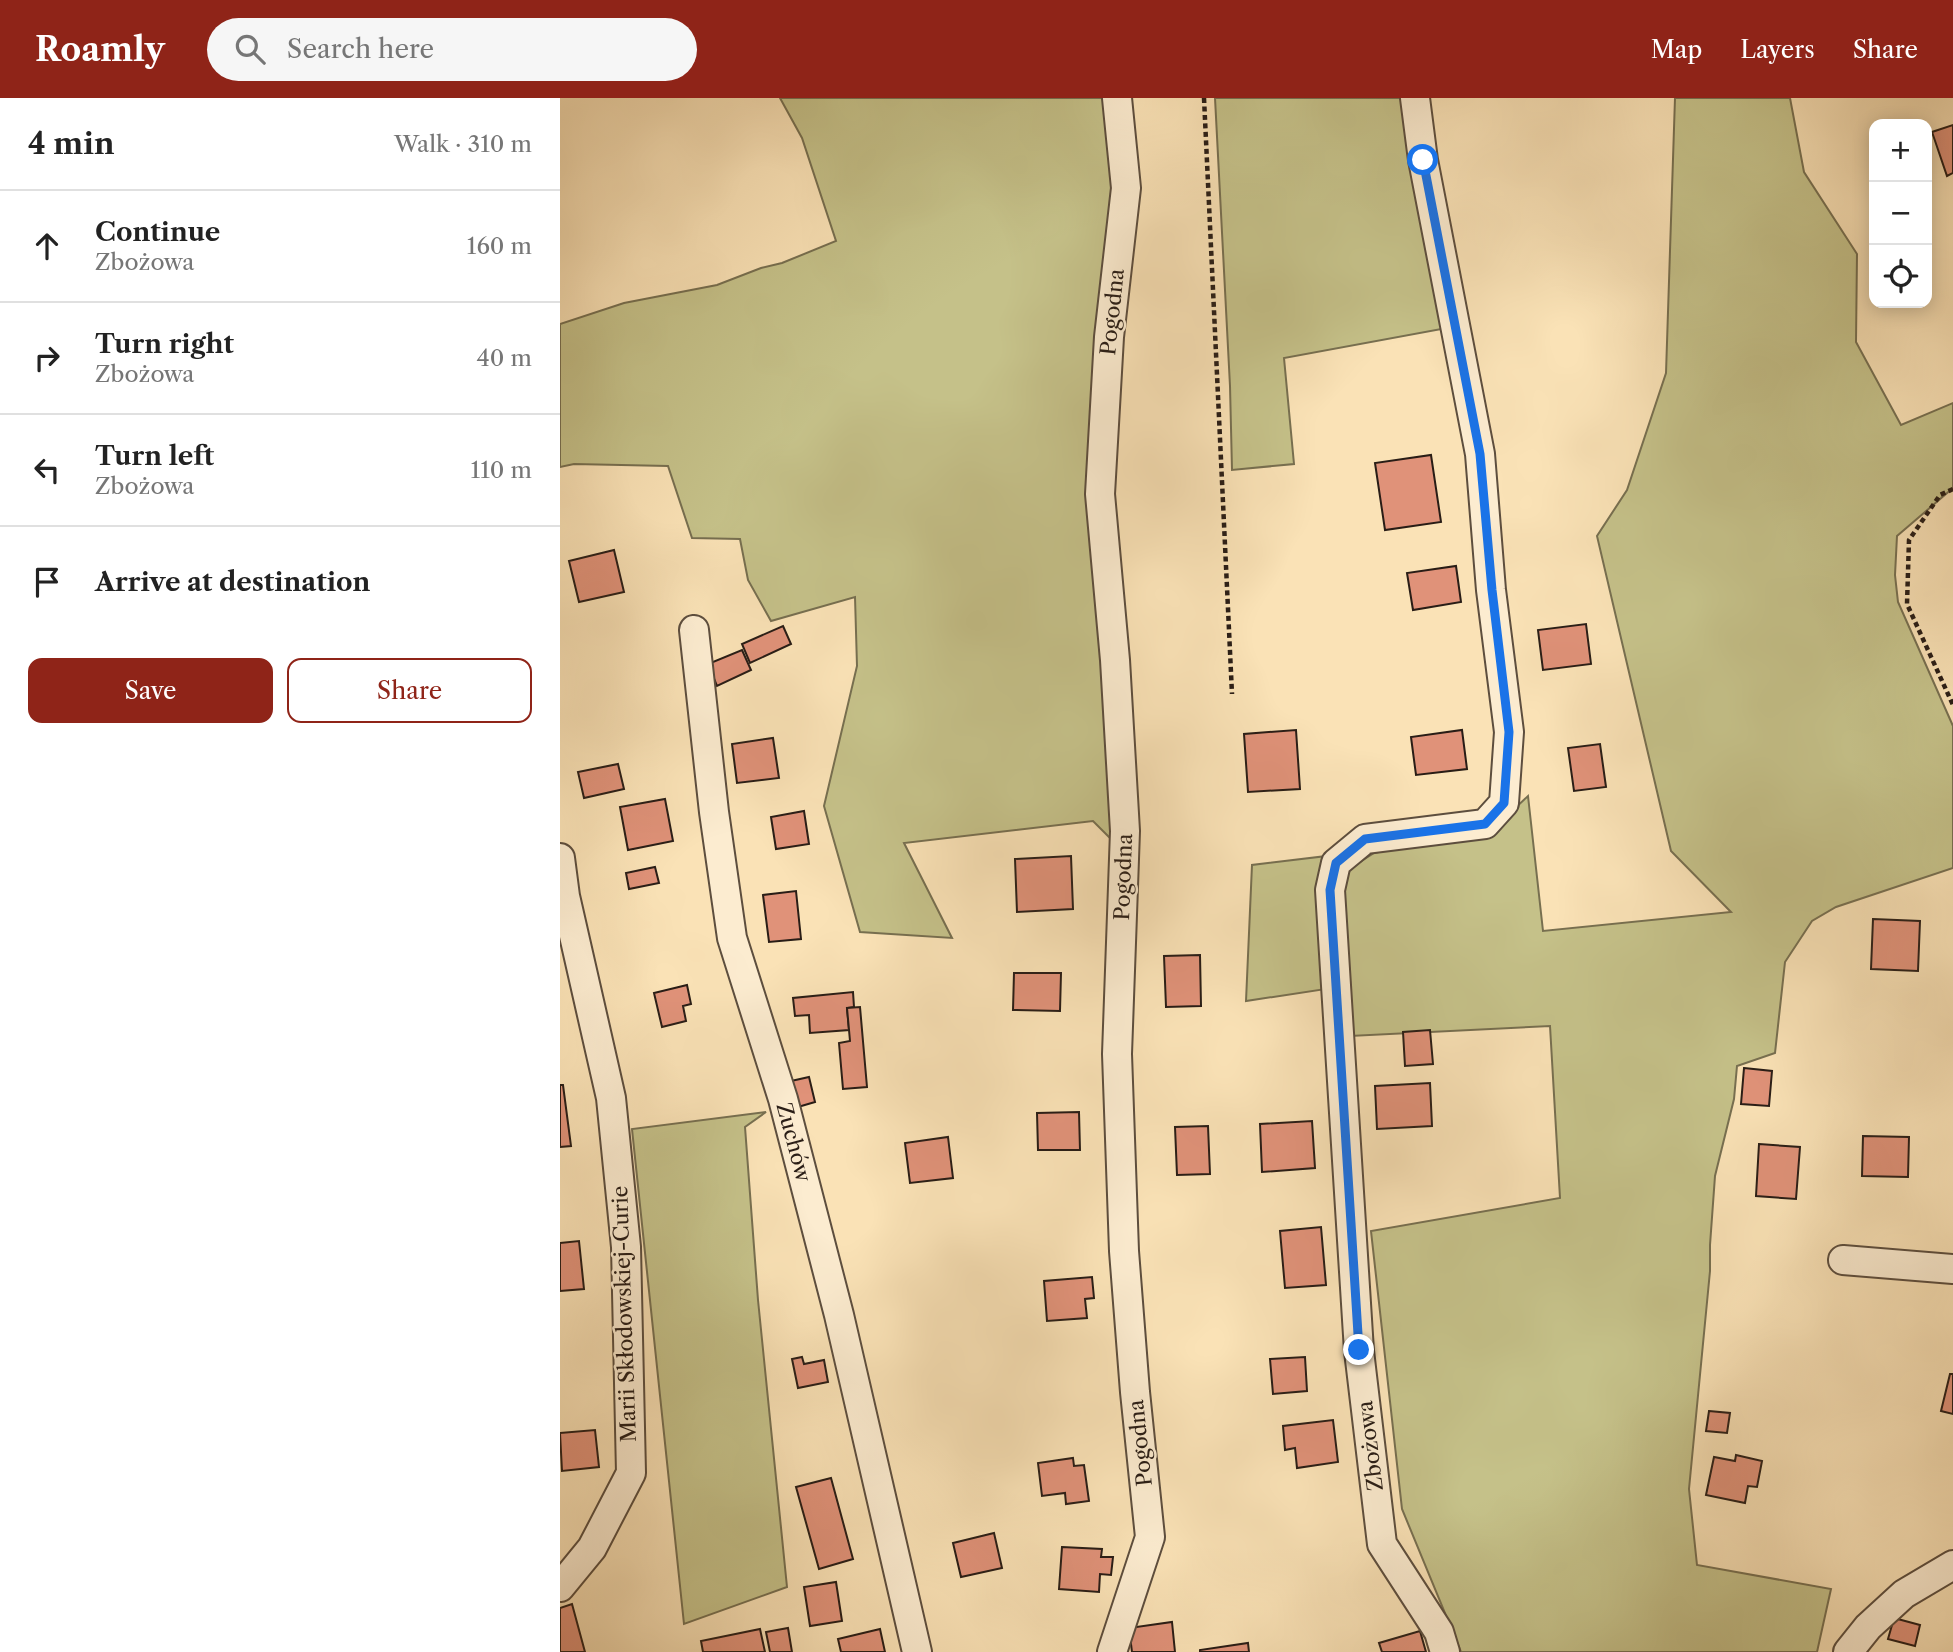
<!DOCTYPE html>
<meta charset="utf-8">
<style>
body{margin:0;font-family:"Libre Caslon Text",serif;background:#f6f6f6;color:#222}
.controls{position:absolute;right:21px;top:21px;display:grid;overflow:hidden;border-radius:14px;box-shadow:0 4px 18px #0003}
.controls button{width:63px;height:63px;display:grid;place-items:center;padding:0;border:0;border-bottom:2px solid #e0e0e0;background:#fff;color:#222;font:35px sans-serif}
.stop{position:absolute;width:21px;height:21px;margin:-16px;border:5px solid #1a73e8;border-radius:50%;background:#fff}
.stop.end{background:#1a73e8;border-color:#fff;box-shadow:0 2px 7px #0008}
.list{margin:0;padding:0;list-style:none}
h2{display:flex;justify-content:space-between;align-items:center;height:91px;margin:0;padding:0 28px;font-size:30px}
h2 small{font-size:23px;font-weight:400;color:#767676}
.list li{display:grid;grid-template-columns:46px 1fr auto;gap:21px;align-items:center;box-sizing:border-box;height:112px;padding:0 28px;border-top:2px solid #e0e0e0}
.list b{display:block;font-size:26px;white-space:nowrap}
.list p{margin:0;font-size:23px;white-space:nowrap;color:#767676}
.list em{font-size:23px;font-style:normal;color:#767676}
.actions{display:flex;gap:14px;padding:21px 28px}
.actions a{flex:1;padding:16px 0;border:2px solid #8f2418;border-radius:14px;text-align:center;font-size:24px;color:#8f2418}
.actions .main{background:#8f2418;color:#fff}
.icon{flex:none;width:38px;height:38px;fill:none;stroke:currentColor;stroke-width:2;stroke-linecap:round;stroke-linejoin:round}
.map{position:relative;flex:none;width:1393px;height:1554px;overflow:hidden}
header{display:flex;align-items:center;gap:42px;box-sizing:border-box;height:98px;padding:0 35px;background:#8f2418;color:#fff}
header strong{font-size:33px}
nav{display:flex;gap:38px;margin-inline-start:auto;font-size:24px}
.search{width:490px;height:63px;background:#f6f6f6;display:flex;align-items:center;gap:18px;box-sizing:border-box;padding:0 24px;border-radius:38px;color:#767676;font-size:26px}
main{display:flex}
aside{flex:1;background:#fff}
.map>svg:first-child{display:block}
.green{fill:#c5c189;stroke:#776f50;stroke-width:2}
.building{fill:#e09279;stroke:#291d16;stroke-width:2}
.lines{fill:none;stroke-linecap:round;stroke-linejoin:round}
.minor-casing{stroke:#5d4e3e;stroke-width:32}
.path{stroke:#291d16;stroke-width:4.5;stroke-dasharray:5 3.5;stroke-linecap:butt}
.minor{stroke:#fcecd0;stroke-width:28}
.route{stroke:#1a73e8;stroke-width:9}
.labels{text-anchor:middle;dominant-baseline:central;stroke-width:5;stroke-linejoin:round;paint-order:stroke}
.street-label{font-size:21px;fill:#291d16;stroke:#fcecd0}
</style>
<header>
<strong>Roamly</strong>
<div class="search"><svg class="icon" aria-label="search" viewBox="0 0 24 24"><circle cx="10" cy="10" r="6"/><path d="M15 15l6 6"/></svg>Search here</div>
<nav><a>Map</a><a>Layers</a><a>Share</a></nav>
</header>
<main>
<aside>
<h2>4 min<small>Walk · 310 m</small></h2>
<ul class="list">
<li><svg class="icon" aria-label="ahead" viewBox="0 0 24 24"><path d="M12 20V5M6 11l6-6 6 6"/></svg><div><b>Continue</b><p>Zbożowa</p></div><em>160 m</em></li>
<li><svg class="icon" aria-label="right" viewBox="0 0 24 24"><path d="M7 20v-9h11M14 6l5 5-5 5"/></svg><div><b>Turn right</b><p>Zbożowa</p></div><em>40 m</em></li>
<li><svg class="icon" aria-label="left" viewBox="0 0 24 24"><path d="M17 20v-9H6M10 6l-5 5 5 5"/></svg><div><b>Turn left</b><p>Zbożowa</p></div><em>110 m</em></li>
<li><svg class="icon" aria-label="arrive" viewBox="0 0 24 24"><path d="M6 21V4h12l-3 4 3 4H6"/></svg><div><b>Arrive at destination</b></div></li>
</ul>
<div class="actions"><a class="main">Save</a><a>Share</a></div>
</aside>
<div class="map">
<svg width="1393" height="1554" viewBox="0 0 1393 1554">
<rect width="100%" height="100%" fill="#fae2b6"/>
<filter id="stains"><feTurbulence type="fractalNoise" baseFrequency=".00286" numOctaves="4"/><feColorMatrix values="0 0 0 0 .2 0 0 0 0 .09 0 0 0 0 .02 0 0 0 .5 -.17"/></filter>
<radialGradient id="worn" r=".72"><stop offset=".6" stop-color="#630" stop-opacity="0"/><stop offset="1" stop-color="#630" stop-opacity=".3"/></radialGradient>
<g class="green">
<polygon points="220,0 548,0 555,105 552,742 533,723 344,745 392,840 300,834 264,708 297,568 295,499 211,523 188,482 180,441 132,440 108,368 14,366 0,369 0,226 64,205 157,187 201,170 222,165 276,143 242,40"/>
<polygon points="655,0 847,0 887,230 724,260 734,366 672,372 670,288"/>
<polygon points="1115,0 1230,0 1244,74 1297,156 1296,244 1341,327 1393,305 1393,390 1337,438 1335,477 1338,504 1393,628 1393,770 1276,809 1252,823 1225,864 1215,955 1177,968 1174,1001 1155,1078 1150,1147 1150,1173 1129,1391 1137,1467 1271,1491 1257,1554 901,1554 842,1411 811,1133 1000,1100 990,928 790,938 782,803 789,771 814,755 936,728 968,698 983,833 1171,814 1111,753 1037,438 1067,392 1106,275"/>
<polygon points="767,758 766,891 686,903 692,767"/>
<polygon points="206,1014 185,1029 198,1202 227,1489 124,1526 72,1031"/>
</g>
<g class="building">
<polygon points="1393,27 1393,75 1387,78 1372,34"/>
<polygon points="871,357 881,424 825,432 815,365"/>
<polygon points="54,452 64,494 19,504 9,463"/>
<polygon points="896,468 901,504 853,512 847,475"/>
<polygon points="1026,526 1031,566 983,572 978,532"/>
<polygon points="223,528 231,546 190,565 182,546"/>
<polygon points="182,552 191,572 157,588 148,566"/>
<polygon points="736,632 740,691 688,694 684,636"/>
<polygon points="902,632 907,671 856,677 851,639"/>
<polygon points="213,640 219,680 177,685 172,646"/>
<polygon points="1040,646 1046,689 1014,693 1008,650"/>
<polygon points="58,666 64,691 24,700 18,674"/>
<polygon points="105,701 113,743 68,752 60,709"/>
<polygon points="244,713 249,746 216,751 211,719"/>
<polygon points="511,758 513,811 457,814 455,761"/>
<polygon points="95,769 99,785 69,791 66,775"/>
<polygon points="236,793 241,841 209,844 203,797"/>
<polygon points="1313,821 1360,823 1358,873 1311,871"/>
<polygon points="640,857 641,908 606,909 604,858"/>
<polygon points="454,875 501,875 500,913 453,912"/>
<polygon points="127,887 131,906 123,908 126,923 102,929 94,895"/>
<polygon points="293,894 294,909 287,910 289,932 250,935 249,917 235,918 233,900"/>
<polygon points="300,909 307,989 283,991 279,945 290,943 287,910"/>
<polygon points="870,932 873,966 845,968 843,934"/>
<polygon points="1184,970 1212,973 1209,1008 1181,1006"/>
<polygon points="249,979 255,1004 238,1009 231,983"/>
<polygon points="870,985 872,1028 817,1031 815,988"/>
<polygon points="0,987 3,987 11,1048 0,1049"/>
<polygon points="519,1014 520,1052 478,1052 477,1015"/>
<polygon points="752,1023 755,1070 702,1074 700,1026"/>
<polygon points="648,1028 650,1076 617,1077 615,1029"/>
<polygon points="1303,1038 1349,1039 1348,1079 1302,1078"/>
<polygon points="388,1039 393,1080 350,1085 345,1045"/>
<polygon points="1199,1046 1240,1049 1236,1101 1196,1098"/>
<polygon points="761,1129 766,1187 725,1190 720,1133"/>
<polygon points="19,1143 24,1191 0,1193 0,1145"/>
<polygon points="532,1179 534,1200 525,1201 527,1220 487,1223 484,1183"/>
<polygon points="242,1259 244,1266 264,1262 268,1284 238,1290 232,1261"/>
<polygon points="745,1259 747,1293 713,1296 710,1261"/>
<polygon points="1390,1276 1393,1276 1393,1316 1381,1313"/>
<polygon points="1149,1313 1170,1315 1167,1335 1146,1333"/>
<polygon points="773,1322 778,1364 737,1370 735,1350 725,1352 723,1328"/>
<polygon points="35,1332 39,1369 2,1373 0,1335"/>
<polygon points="1176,1357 1202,1363 1197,1389 1188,1388 1185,1405 1146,1397 1154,1359 1175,1363"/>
<polygon points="513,1360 514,1368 524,1367 529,1403 506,1406 505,1395 482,1398 478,1365"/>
<polygon points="271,1380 293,1461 259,1471 236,1389"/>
<polygon points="434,1435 442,1470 401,1479 393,1445"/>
<polygon points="502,1449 542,1451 541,1459 553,1459 551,1477 540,1476 539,1494 499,1491"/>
<polygon points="276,1484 282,1523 250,1528 244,1489"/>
<polygon points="12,1506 25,1554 0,1554 0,1510"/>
<polygon points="1334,1520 1360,1527 1355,1548 1328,1541"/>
<polygon points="612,1524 615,1554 572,1554 569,1530"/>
<polygon points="228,1530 232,1554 210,1554 206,1534"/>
<polygon points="200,1531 205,1554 143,1554 141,1543"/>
<polygon points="320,1531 325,1554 281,1554 278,1541"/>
<polygon points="860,1533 866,1554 822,1554 819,1545"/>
<polygon points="688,1545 689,1554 640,1554 640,1552"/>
</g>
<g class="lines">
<defs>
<g id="minor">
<polyline points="855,0 863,62 920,356 931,492 949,634 944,705 925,726 805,741 776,765 770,792 799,1253 822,1446 879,1534 885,1554"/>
<polyline points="134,532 154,714 172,840 223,1001 279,1217 357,1554"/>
<polyline points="0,760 5,798 51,1000 66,1149 71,1375 32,1450 0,1489"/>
<polyline points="1283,1162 1393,1171"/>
<polyline points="552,1554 590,1439 575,1294 564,1153 557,956 565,733 555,562 540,396 549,239 566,90 557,0"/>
<polyline points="1288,1554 1308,1529 1344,1496 1393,1467"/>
</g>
</defs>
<use href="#minor" class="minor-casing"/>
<g class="path">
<polyline points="644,0 672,596"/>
<polyline points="1393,391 1380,397 1349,442 1347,506 1393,607"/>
</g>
<use href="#minor" class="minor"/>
</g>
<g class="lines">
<polyline class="route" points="799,1252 770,792 776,765 805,741 925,726 944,705 949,634 932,492 920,356 863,62"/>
</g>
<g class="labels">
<g class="street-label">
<text transform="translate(552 214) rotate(-84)">Pogodna</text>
<text transform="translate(563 779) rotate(-88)">Pogodna</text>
<text transform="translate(234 1044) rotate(75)">Zuchów</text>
<text transform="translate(64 1216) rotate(-92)">Marii Skłodowskiej-Curie</text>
<text transform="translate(580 1345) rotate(-96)">Pogodna</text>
<text transform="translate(810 1348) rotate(-97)">Zbożowa</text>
</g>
</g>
<rect width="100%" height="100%" filter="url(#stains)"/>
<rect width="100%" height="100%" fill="url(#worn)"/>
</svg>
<div class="controls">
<button>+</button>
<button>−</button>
<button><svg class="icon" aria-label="locate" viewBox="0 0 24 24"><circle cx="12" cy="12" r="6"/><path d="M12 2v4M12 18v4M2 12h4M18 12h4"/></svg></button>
</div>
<div class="stop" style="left:863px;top:62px"></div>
<div class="stop end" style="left:799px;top:1252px"></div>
</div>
</main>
